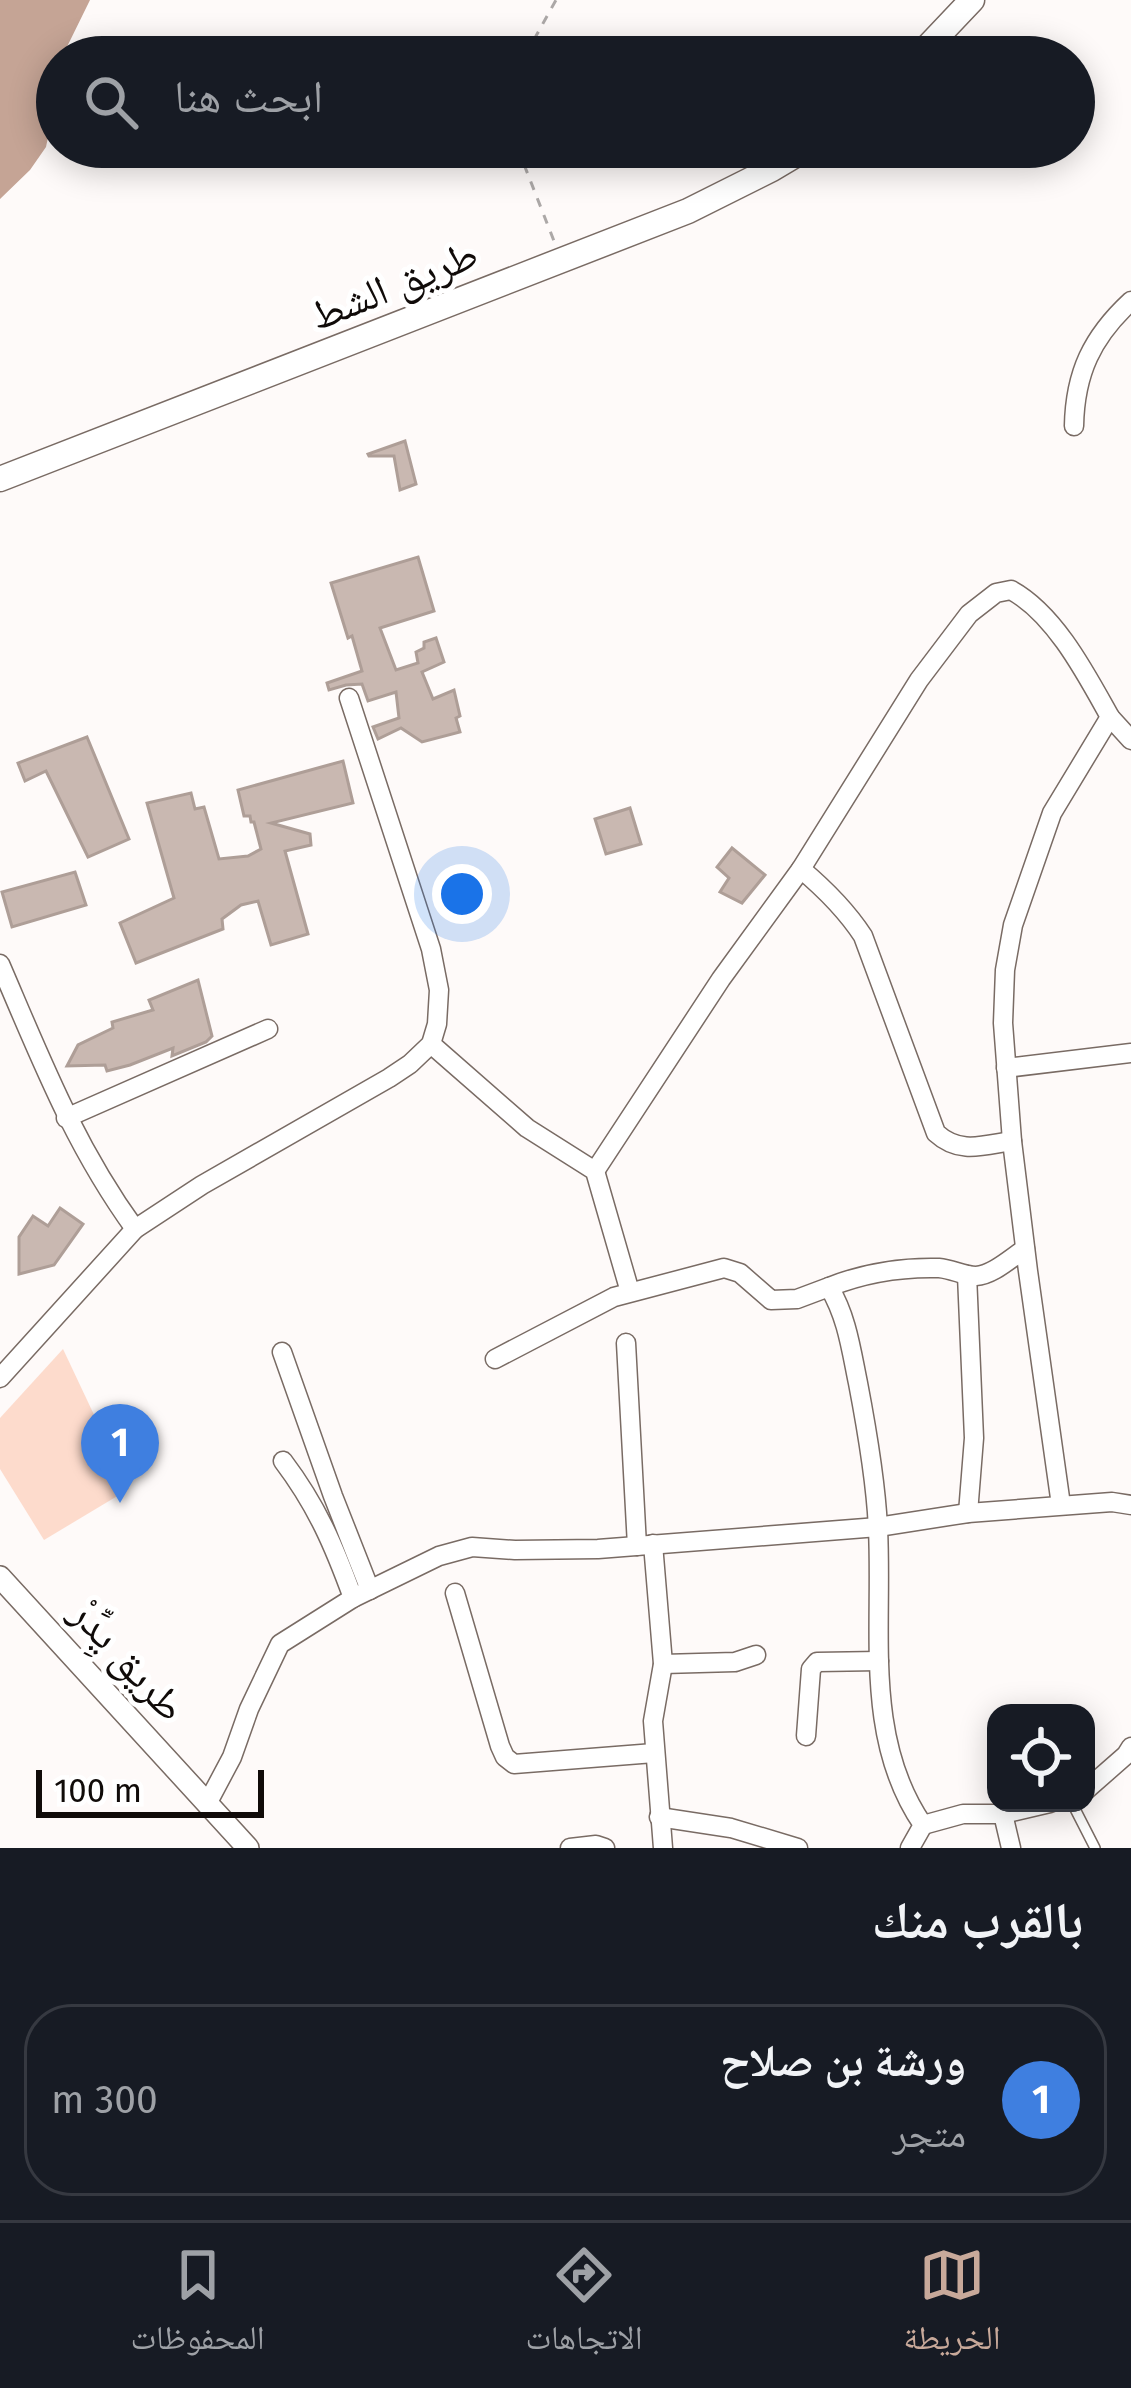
<!DOCTYPE html>
<html lang="ar">
<meta charset="utf-8">
<style>
body{margin:0;font-family:"Fira Sans","Noto Naskh Arabic",sans-serif;background:#20242c;color:#f1f3f6;direction:rtl}
.controls{position:absolute;right:36px;bottom:36px;display:grid;overflow:hidden;border-radius:24px;box-shadow:0 6px 30px #0003}
.controls button{width:108px;height:108px;display:grid;place-items:center;padding:0;border:0;border-bottom:3px solid #363941;background:#171b24;color:#f1f3f6;font:60px sans-serif}
.scale{position:absolute;left:36px;bottom:30px;width:228px;box-sizing:border-box;padding-left:12px;border:6px solid #100b09;border-top:0;font-size:33px;line-height:42px;white-space:nowrap;color:#100b09;-webkit-text-stroke:9px #fff;paint-order:stroke}
.you{position:absolute;left:462px;top:894px;width:42px;height:42px;margin:-30px;border:9px solid #fff;border-radius:50%;background:#1a73e8;box-shadow:0 0 0 18px #1a73e833}
.badge{display:grid;place-items:center;width:78px;height:78px;border-radius:50%;background:#c8a99a;color:#fff;font-size:39px;font-weight:700}
.pin{position:absolute;translate:-50% -99px;filter:drop-shadow(0 3px 6px #0008)}
.pin::after{content:'';position:absolute;top:63px;width:42px;height:36px;background:inherit;clip-path:polygon(0 0,100% 0,50% 100%)}
.list{margin:0;padding:0;list-style:none}
h2{display:flex;justify-content:space-between;align-items:center;height:156px;margin:0;padding:0 48px;font-size:51px}
h2 small{font-size:39px;font-weight:400;color:#9ea1a6}
.list li{display:grid;grid-template-columns:78px 1fr auto;gap:36px;align-items:center;box-sizing:border-box;height:192px;margin:0 24px 24px;padding:0 24px;border:3px solid #363941;border-radius:48px}
.list b{display:block;font-size:45px;white-space:nowrap}
.list p{margin:0;font-size:39px;white-space:nowrap;color:#9ea1a6}
.list em{font-size:39px;font-style:normal;color:#9ea1a6}
.icon{flex:none;width:66px;height:66px;fill:none;stroke:currentColor;stroke-width:2;stroke-linecap:round;stroke-linejoin:round}
.map{position:relative;flex:none;width:1131px;height:1848px;overflow:hidden;direction:ltr}
.search{position:absolute;background:#171b24;box-shadow:0 6px 30px #0003;left:36px;right:36px;top:36px;height:132px;display:flex;align-items:center;gap:30px;box-sizing:border-box;padding:0 42px;border-radius:66px;color:#9ea1a6;font-size:45px}
.sheet{height:372px;background:#171b24}
nav{display:flex;justify-content:space-around;align-items:center;box-sizing:border-box;height:168px;border-top:3px solid #363941;background:#171b24;font-size:33px;color:#9ea1a6}
nav a{display:grid;justify-items:center;gap:6px}
nav .on{color:#c8a99a}
.map>svg:first-child{display:block}
.green{fill:#fddbcc}
.water{fill:#c5a495}
.building{fill:#c9b8b1;stroke:#ae9e97;stroke-width:3}
.lines{fill:none;stroke-linecap:round;stroke-linejoin:round}
.service-casing{stroke:#796b64;stroke-width:12}
.minor-casing{stroke:#796b64;stroke-width:21}
.tertiary-casing{stroke:#796b64;stroke-width:24}
.secondary-casing{stroke:#796b64;stroke-width:27}
.path{stroke:#aca8a7;stroke-width:3;stroke-dasharray:9 9;stroke-linecap:butt}
.service{stroke:#fff;stroke-width:9}
.minor{stroke:#fff;stroke-width:18}
.tertiary{stroke:#fff;stroke-width:21}
.secondary{stroke:#fff;stroke-width:24}
.labels{text-anchor:middle;dominant-baseline:central;stroke-width:10;stroke-linejoin:round;paint-order:stroke}
.street-label{font-size:42px;fill:#100b09;stroke:#fff}
</style>
<div class="map">
<svg width="1131" height="1848" viewBox="0 0 1131 1848">
<rect width="100%" height="100%" fill="#fefaf9"/>
<polygon class="green" points="63,1349 129,1489 44,1540 0,1469 0,1418"/>
<polygon class="water" points="0,0 90,0 62,57 57,57 48,95 52,118 46,147 30,170 0,199"/>
<g class="building">
<polygon points="405,441 416,484 400,490 394,456 369,456 368,454"/>
<polygon points="418,557 434,611 380,628 396,670 418,663 416,652 424,648 424,642 436,638 444,662 422,672 433,699 454,690 460,716 456,718 460,732 422,742 401,728 378,739 373,727 399,718 396,692 368,701 362,684 346,685 329,690 327,683 362,671 352,636 348,638 331,583"/>
<polygon points="87,737 129,839 88,857 46,771 25,781 18,763"/>
<polygon points="343,761 353,803 271,823 310,834 311,845 285,851 308,934 271,945 258,901 241,905 222,919 223,929 136,963 120,923 174,898 147,803 191,793 195,809 204,807 219,859 248,856 261,849 254,822 251,822 250,816 244,816 238,790"/>
<polygon points="630,808 641,844 606,854 595,819"/>
<polygon points="732,848 765,875 742,903 720,892 729,878 717,867"/>
<polygon points="75,872 86,905 12,927 2,892"/>
<polygon points="198,980 212,1036 206,1042 172,1056 173,1048 130,1065 107,1071 105,1065 67,1066 78,1045 113,1028 112,1022 153,1010 149,1000"/>
<polygon points="60,1208 83,1224 54,1265 19,1274 19,1237 33,1216 48,1226"/>
</g>
<g class="lines">
<defs>
<polyline id="service" points="1072,1803 1095,1848"/>
<g id="minor">
<path d="M 1074,426 C 1075,373 1092,337 1131,301"/>
<polyline points="1110,717 1131,740"/>
<path d="M 801,869 C 826,890 846,910 863,936 L 936,1133 C 960,1155 984,1145 1012,1141"/>
<path d="M 0,964 C 41,1059 74,1145 135,1229"/>
<polyline points="431,1044 527,1128 595,1171 630,1292"/>
<polyline points="1006,1068 1131,1053"/>
<polyline points="66,1118 268,1029"/>
<path d="M 595,1171 L 721,979 L 801,869 L 919,680 L 969,614 L 996,593 L 1011,590 C 1055,614 1086,674 1110,717 L 1052,813 L 1013,925 L 1005,970 L 1003,1023 L 1012,1141 L 1028,1271 L 1061,1505"/>
<polyline points="967,1275 974,1438 968,1513"/>
<path d="M 829,1287 C 864,1273 902,1267 939,1268 C 952,1269 964,1276 976,1276 C 993,1275 1012,1257 1025,1249"/>
<polyline points="626,1343 637,1546"/>
<polyline points="282,1352 333,1496 370,1590"/>
<path d="M 495,1359 L 614,1297 L 724,1268 L 740,1273 L 771,1300 L 797,1299 L 829,1287 C 847,1317 851,1349 858,1383 C 867,1430 876,1481 878,1529 C 883,1629 863,1738 923,1825 L 910,1848"/>
<polyline points="0,1378 135,1229 202,1185 389,1078 410,1064 431,1044 437,1024 439,990 431,949 349,698"/>
<path d="M 283,1461 C 317,1506 334,1546 353,1598"/>
<polyline points="653,1544 663,1664 653,1721 663,1848"/>
<polyline points="455,1593 500,1746 505,1757 514,1764 654,1753"/>
<polyline points="663,1664 735,1662 756,1655"/>
<polyline points="806,1736 811,1669 817,1662 879,1661"/>
<polyline points="1086,1790 1126,1755 1131,1747"/>
<polyline points="207,1804 232,1757 249,1709 280,1644 353,1598 439,1556 472,1547 515,1550 598,1549 878,1527 968,1513 1112,1502 1131,1505"/>
<polyline points="1003,1814 1011,1848"/>
<polyline points="659,1817 731,1828 798,1848"/>
<polyline points="923,1825 963,1814 1003,1814 1050,1803"/>
<polyline points="570,1848 596,1845 605,1848"/>
</g>
<polyline id="tertiary" points="0,1577 248,1848"/>
<g id="secondary">
<polyline points="918,57 972,0"/>
<polyline points="0,479 688,211 772,169 809,147"/>
</g>
</defs>
<use href="#service" class="service-casing"/>
<use href="#minor" class="minor-casing"/>
<use href="#tertiary" class="tertiary-casing"/>
<use href="#secondary" class="secondary-casing"/>
<g class="path">
<polyline points="529,57 536,36 556,0"/>
<polyline points="521,147 525,167 554,241"/>
</g>
<use href="#service" class="service"/>
<use href="#minor" class="minor"/>
<use href="#tertiary" class="tertiary"/>
<use href="#secondary" class="secondary"/>
</g>
<g class="labels">
<g class="street-label">
<text transform="translate(394 285) rotate(-22)">طريق الشط</text>
<text transform="translate(128 1660) rotate(48)">طريق يِدِّرْ</text>
</g>
</g>
</svg>
<div class="controls">
<button><svg class="icon" aria-label="locate" viewBox="0 0 24 24"><circle cx="12" cy="12" r="6"/><path d="M12 2v4M12 18v4M2 12h4M18 12h4"/></svg></button>
</div>
<div class="scale">100 m</div>
<div class="you"></div>
<div class="pin badge" style="left:120px;top:1503px;background:#3f7fe0">1</div>
<div class="search"><svg class="icon" aria-label="search" viewBox="0 0 24 24"><circle cx="10" cy="10" r="6"/><path d="M15 15l6 6"/></svg>ابحث هنا</div>
</div>
<section class="sheet">
<h2>بالقرب منك<small></small></h2>
<ul class="list">
<li><span class="badge" style="background:#3f7fe0">1</span><div><b>ورشة بن صلاح</b><p>متجر</p></div><em>300 m</em></li>
</ul>
</section>
<nav>
<a class="on"><svg class="icon" aria-label="map" viewBox="0 0 24 24"><path d="M3 6l6-2 6 2 6-2v14l-6 2-6-2-6 2zM9 4v14M15 6v14"/></svg>الخريطة</a>
<a><svg class="icon" aria-label="directions" viewBox="0 0 24 24"><path d="M12 3l9 9-9 9-9-9zM9 14v-3h6M13 9l2 2-2 2"/></svg>الاتجاهات</a>
<a><svg class="icon" aria-label="saved" viewBox="0 0 24 24"><path d="M7 4h10v16l-5-4-5 4z"/></svg>المحفوظات</a>
</nav>
